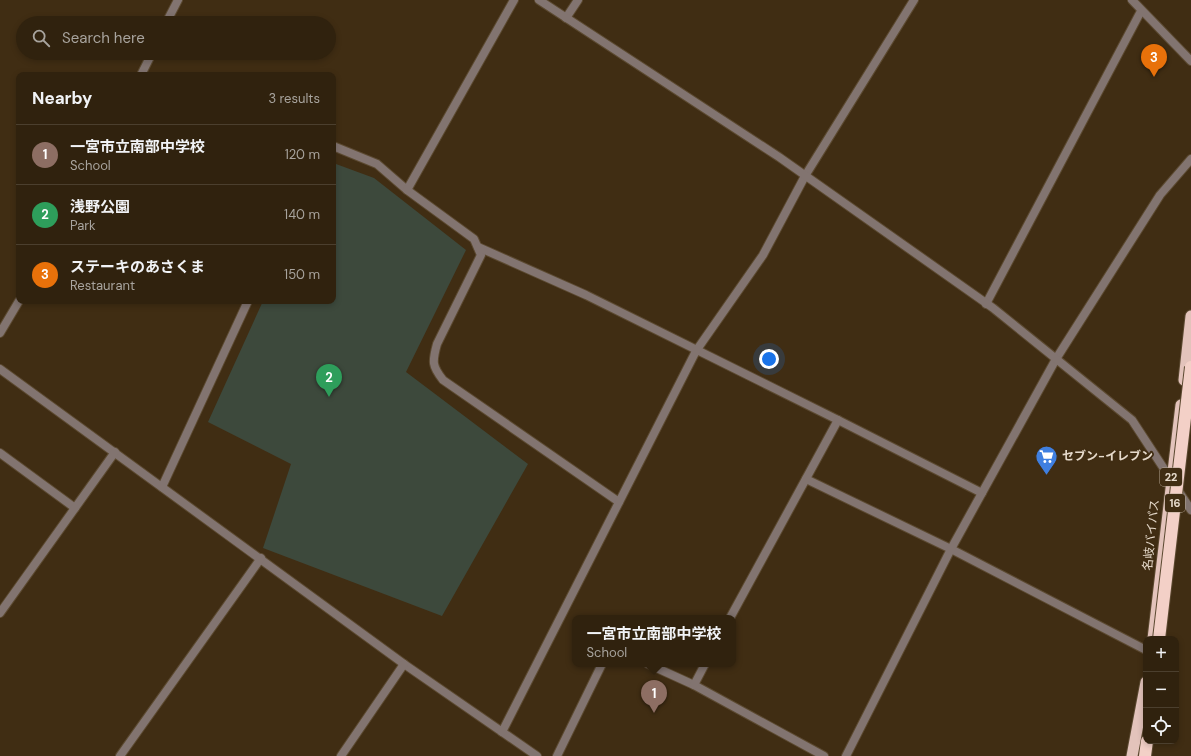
<!DOCTYPE html>
<meta charset="utf-8">
<style>
body{margin:0;font-family:"DM Sans","Noto Sans JP",sans-serif;background:#3c2f1c;color:#f1f3f6}
.controls{position:absolute;right:12px;bottom:12px;display:grid;overflow:hidden;border-radius:8px;box-shadow:0 2px 6px #0003}
.controls button{width:36px;height:36px;display:grid;place-items:center;padding:0;border:0;border-bottom:1px solid #4b3f2e;background:#30220e;color:#f1f3f6;font:20px sans-serif}
.you{position:absolute;left:769px;top:359px;width:14px;height:14px;margin:-10px;border:3px solid #fff;border-radius:50%;background:#1a73e8;box-shadow:0 0 0 6px #1a73e833}
.badge{display:grid;place-items:center;width:26px;height:26px;border-radius:50%;background:#db2777;color:#fff;font-size:13px;font-weight:700}
.pin{position:absolute;translate:-50% -33px;filter:drop-shadow(0 1px 2px #0008)}
.pin::after{content:'';position:absolute;top:21px;width:14px;height:12px;background:inherit;clip-path:polygon(0 0,100% 0,50% 100%)}
.popup{position:absolute;left:572px;top:615px;width:164px;height:52px;box-sizing:border-box;display:grid;place-content:center;border-radius:8px;background:#30220e;filter:drop-shadow(0 1px 3px #0005);font-size:13px;white-space:nowrap;color:#a8a49e}
.popup b{font-size:15px;color:#f1f3f6}
.popup::after{content:'';position:absolute;left:50%;top:100%;margin-left:-8px;border:8px solid transparent;border-top-color:#30220e}
.list{margin:0;padding:0;list-style:none}
h2{display:flex;justify-content:space-between;align-items:center;height:52px;margin:0;padding:0 16px;font-size:17px}
h2 small{font-size:13px;font-weight:400;color:#a8a49e}
.list li{display:grid;grid-template-columns:26px 1fr auto;gap:12px;align-items:center;box-sizing:border-box;height:60px;padding:0 16px;border-top:1px solid #4b3f2e}
.list b{display:block;font-size:15px;white-space:nowrap}
.list p{margin:0;font-size:13px;white-space:nowrap;color:#a8a49e}
.list em{font-size:13px;font-style:normal;color:#a8a49e}
.icon{flex:none;width:22px;height:22px;fill:none;stroke:currentColor;stroke-width:2;stroke-linecap:round;stroke-linejoin:round}
.map{position:relative;flex:none;width:1191px;height:756px;overflow:hidden}
.search{position:absolute;background:#30220e;box-shadow:0 2px 6px #0003;left:16px;top:16px;width:320px;height:44px;display:flex;align-items:center;gap:10px;box-sizing:border-box;padding:0 14px;border-radius:22px;color:#a8a49e;font-size:15px}
.panel{position:absolute;background:#30220e;box-shadow:0 2px 6px #0003;left:16px;top:72px;width:320px;height:232px;border-radius:8px}
.map>svg:first-child{display:block}
.green{fill:#3d493c}
.lines{fill:none;stroke-linecap:round;stroke-linejoin:round}
.minor-casing{stroke:#5b4930;stroke-width:10}
.tertiary-casing{stroke:#5b4930;stroke-width:10}
.trunk-casing{stroke:#5b4930;stroke-width:13}
.motorway-casing{stroke:#5b4930;stroke-width:14}
.minor{stroke:#827470;stroke-width:8}
.tertiary{stroke:#827470;stroke-width:8}
.trunk{stroke:#e3c3bb;stroke-width:11}
.motorway{stroke:#f3d0c7;stroke-width:12}
.motorway-bridge-casing{stroke:#5b4930;stroke-width:14;stroke-linecap:butt}
.motorway-bridge{stroke:#f3d0c7;stroke-width:12}
.labels{text-anchor:middle;dominant-baseline:central;stroke-width:3.5;stroke-linejoin:round;paint-order:stroke}
.shield{fill:#402d13;stroke:#b4a694;stroke-width:1}
.shield-label{font-size:11px;font-weight:bold;fill:#e6dacb}
.poi-label{font-size:12px;font-weight:bold;fill:#e6dacb;stroke:#402d13;text-anchor:start}
.street-label{font-size:12px;fill:#e6dacb;stroke:#402d13}
</style>
<div class="map">
<svg width="1191" height="756" viewBox="0 0 1191 756">
<rect width="100%" height="100%" fill="#402d13"/>
<polygon class="green" points="336,164 374,178 466,250 406,372 528,464 442,616 263,548 291,464 208,422 263,301 333,301 333,165"/>
<g class="lines">
<defs>
<g id="minor">
<polyline points="566,18 578,0"/>
<polyline points="166,23 178,0"/>
<polyline points="141,75 152,53"/>
<path d="M 333,146 L 377,164 L 407,190 L 474,239 L 481,255 L 437,344 C 432,362 432,366 443,380 L 619,502"/>
<polyline points="407,190 514,0"/>
<polyline points="478,247 586,295 838,420 982,493"/>
<polyline points="986,304 1141,11"/>
<polyline points="0,333 19,301"/>
<polyline points="0,369 404,664 537,756"/>
<polyline points="0,453 75,508"/>
<polyline points="806,479 951,549 1146,650"/>
<polyline points="162,487 248,301"/>
<polyline points="0,613 115,452"/>
<polyline points="730,618 838,420"/>
<polyline points="648,664 694,685 824,756"/>
<polyline points="694,685 705,664"/>
<polyline points="502,732 696,351 763,255 805,176 914,0"/>
<polyline points="120,756 261,558"/>
<polyline points="341,756 404,664"/>
<polyline points="557,756 602,664"/>
<polyline points="846,756 951,549 1056,359 1160,195 1191,159"/>
</g>
<g id="tertiary">
<polyline points="539,0 779,157 993,308 1132,420 1191,510"/>
<polyline points="1132,0 1191,61"/>
</g>
<g id="trunk">
<polyline points="1184,380 1191,316"/>
<polyline points="1153,639 1181,405"/>
<polyline points="1132,756 1146,682"/>
</g>
<polyline id="motorway" points="1145,756 1147,741"/>
</defs>
<use href="#minor" class="minor-casing"/>
<use href="#tertiary" class="tertiary-casing"/>
<use href="#trunk" class="trunk-casing"/>
<use href="#motorway" class="motorway-casing"/>
<use href="#minor" class="minor"/>
<use href="#tertiary" class="tertiary"/>
<use href="#trunk" class="trunk"/>
<use href="#motorway" class="motorway"/>
<defs>
<polyline id="motorway-bridge" points="1159,639 1191,367"/>
</defs>
<use href="#motorway-bridge" class="motorway-bridge-casing"/>
<use href="#motorway-bridge" class="motorway-bridge"/>
</g>
<defs>
<symbol id="supermarket-pin" viewBox="-11 -11 22 30"><path d="M0 17L-7.5 6A9.5 9.5 0 1 1 7.5 6Z" fill="#3f7fe0" stroke="#402d13"/><path d="M-6-5.5h2.5l.6 2H6L4.5 2H-2.5L-4.4-4H-6ZM-1.5 3.2a1.3 1.3 0 1 0 .1 0ZM3 3.2a1.3 1.3 0 1 0 .1 0Z" fill="#fff"/></symbol>
</defs>
<g fill-rule="evenodd">
<use href="#supermarket-pin" x="1034" y="444" width="25" height="34"/>
</g>
<g class="labels">
<g class="shield">
<rect x="1160" y="468" width="22" height="18" rx="3"/>
<rect x="1165" y="494" width="20" height="18" rx="3"/>
</g>
<g class="shield-label">
<text x="1171" y="477">22</text>
<text x="1175" y="503">16</text>
</g>
<g class="poi-label">
<text x="1062" y="456">セブン-イレブン</text>
</g>
<g class="street-label">
<text transform="translate(1151 535) rotate(-84)">名岐バイパス</text>
</g>
</g>
</svg>
<div class="controls">
<button>+</button>
<button>−</button>
<button><svg class="icon" aria-label="locate" viewBox="0 0 24 24"><circle cx="12" cy="12" r="6"/><path d="M12 2v4M12 18v4M2 12h4M18 12h4"/></svg></button>
</div>
<div class="you"></div>
<div class="pin badge" style="left:654px;top:713px;background:#8d6e63">1</div>
<div class="popup"><b>一宮市立南部中学校</b>School</div>
<div class="pin badge" style="left:329px;top:397px;background:#2e9e5b">2</div>
<div class="pin badge" style="left:1154px;top:77px;background:#e8710a">3</div>
<div class="search"><svg class="icon" aria-label="search" viewBox="0 0 24 24"><circle cx="10" cy="10" r="6"/><path d="M15 15l6 6"/></svg>Search here</div>
<section class="panel">
<h2>Nearby<small>3 results</small></h2>
<ul class="list">
<li><span class="badge" style="background:#8d6e63">1</span><div><b>一宮市立南部中学校</b><p>School</p></div><em>120 m</em></li>
<li><span class="badge" style="background:#2e9e5b">2</span><div><b>浅野公園</b><p>Park</p></div><em>140 m</em></li>
<li><span class="badge" style="background:#e8710a">3</span><div><b>ステーキのあさくま</b><p>Restaurant</p></div><em>150 m</em></li>
</ul>
</section>
</div>
